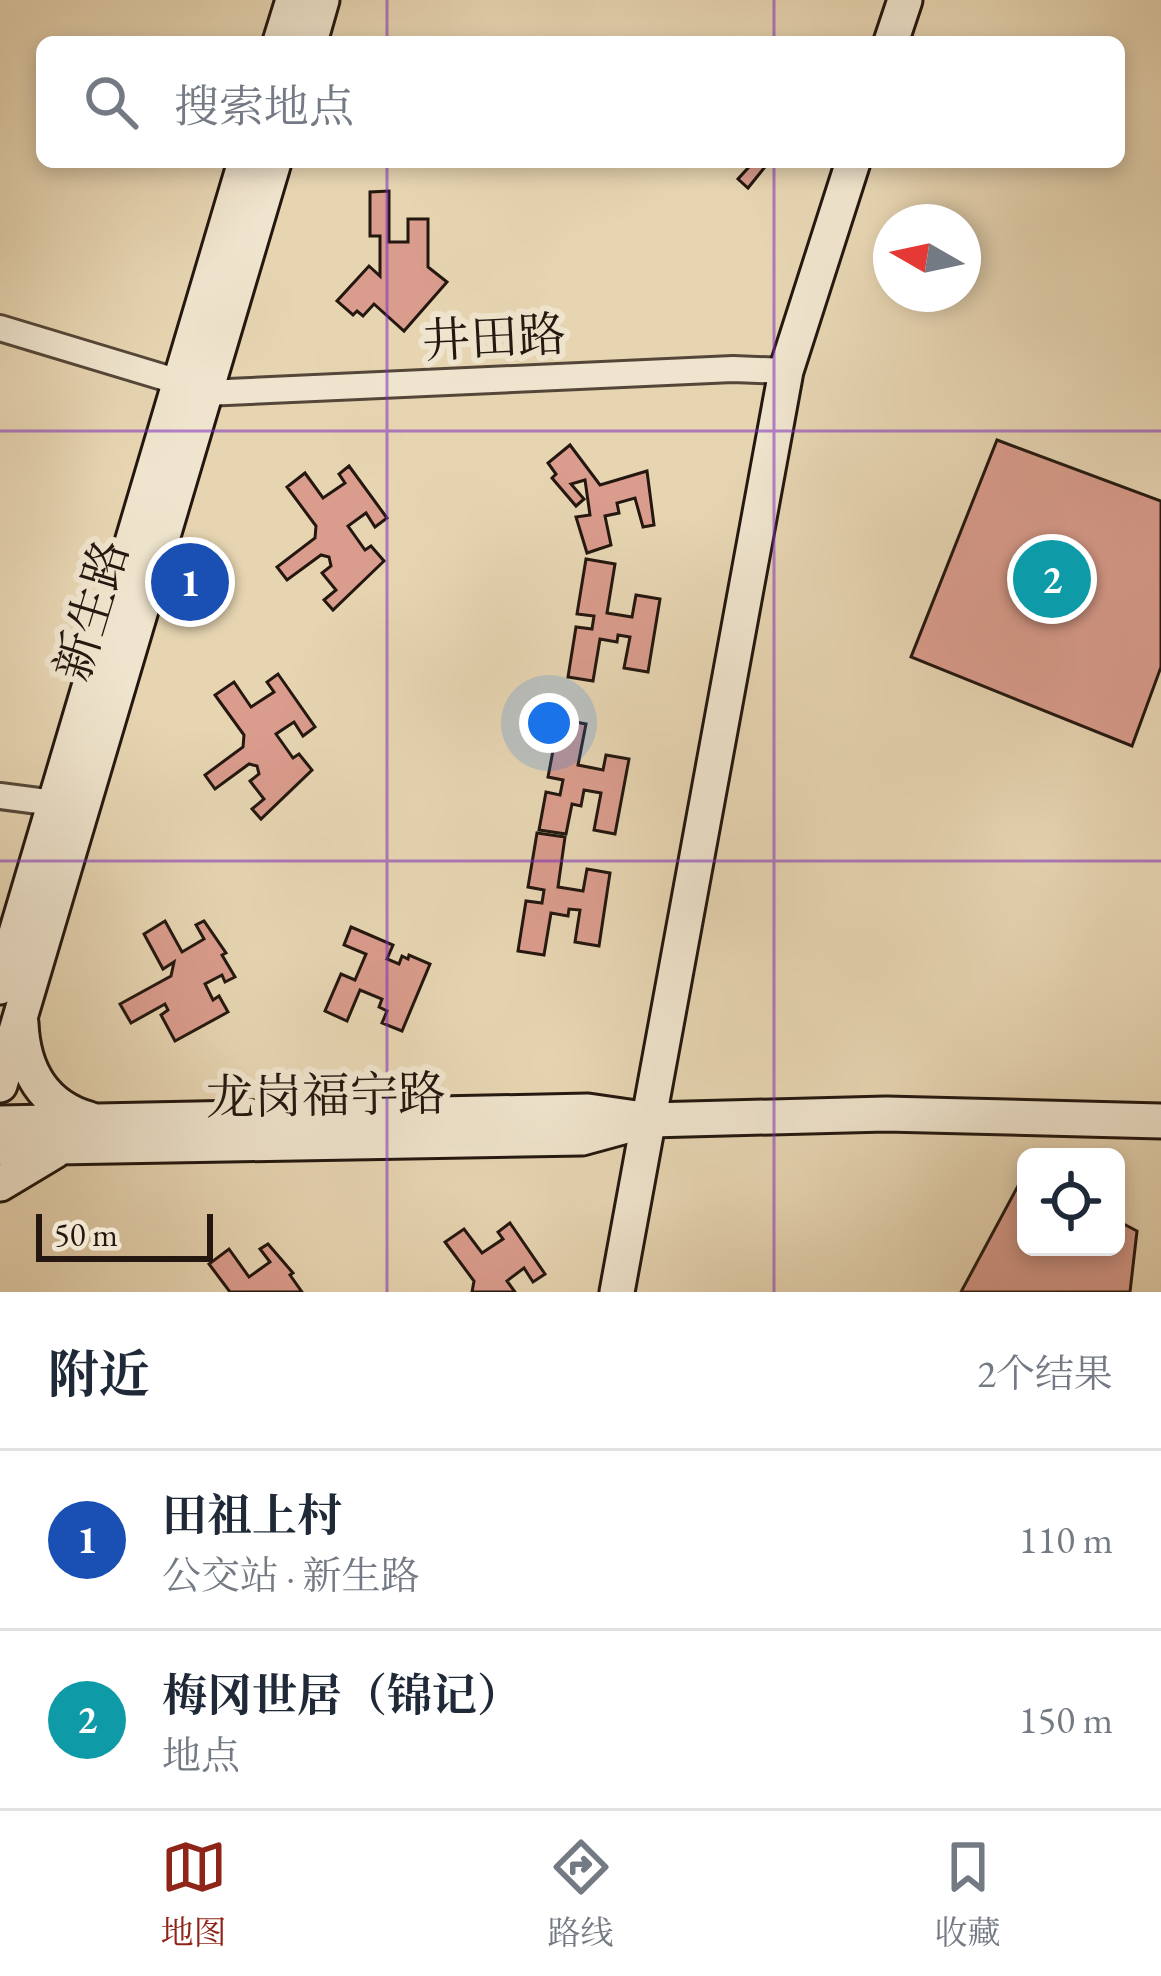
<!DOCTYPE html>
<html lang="zh">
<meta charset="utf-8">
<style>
body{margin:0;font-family:"EB Garamond","Noto Serif SC",serif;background:#f6f6f7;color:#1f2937}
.controls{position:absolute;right:36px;bottom:36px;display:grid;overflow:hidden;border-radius:18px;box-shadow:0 6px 18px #0003}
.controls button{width:108px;height:108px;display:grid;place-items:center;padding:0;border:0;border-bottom:3px solid #e0e1e3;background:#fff;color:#1f2937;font:60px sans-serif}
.compass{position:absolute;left:873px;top:204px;width:108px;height:108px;border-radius:50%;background:#fff;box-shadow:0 6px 18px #0003;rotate:279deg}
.scale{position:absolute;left:36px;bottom:30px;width:177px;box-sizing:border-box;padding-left:12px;border:6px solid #23170f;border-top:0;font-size:33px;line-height:42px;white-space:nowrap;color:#23170f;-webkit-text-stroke:9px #efe4cd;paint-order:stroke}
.you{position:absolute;left:549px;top:723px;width:42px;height:42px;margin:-30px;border:9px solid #fff;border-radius:50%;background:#1a73e8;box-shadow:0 0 0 18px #1a73e833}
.badge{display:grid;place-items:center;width:78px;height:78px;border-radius:50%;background:#8f2418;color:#fff;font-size:39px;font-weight:700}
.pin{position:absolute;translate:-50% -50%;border:6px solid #fff;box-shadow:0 3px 12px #0006}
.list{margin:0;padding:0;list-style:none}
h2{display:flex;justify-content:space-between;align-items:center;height:156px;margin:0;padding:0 48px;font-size:51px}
h2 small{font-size:39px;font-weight:400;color:#747a83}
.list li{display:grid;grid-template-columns:78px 1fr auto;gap:36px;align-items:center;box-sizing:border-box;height:180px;padding:0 48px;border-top:3px solid #e0e1e3}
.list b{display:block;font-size:45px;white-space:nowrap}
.list p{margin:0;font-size:39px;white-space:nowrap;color:#747a83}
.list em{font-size:39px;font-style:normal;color:#747a83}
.icon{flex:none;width:66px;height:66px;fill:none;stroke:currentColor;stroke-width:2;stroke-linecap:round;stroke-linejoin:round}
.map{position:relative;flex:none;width:1161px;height:1292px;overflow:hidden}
.search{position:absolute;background:#fff;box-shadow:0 6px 18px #0003;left:36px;right:36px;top:36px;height:132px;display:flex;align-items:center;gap:30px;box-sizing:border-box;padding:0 42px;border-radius:18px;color:#747a83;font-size:45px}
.sheet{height:516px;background:#fff}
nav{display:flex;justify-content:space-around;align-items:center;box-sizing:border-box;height:168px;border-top:3px solid #e0e1e3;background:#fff;font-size:33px;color:#747a83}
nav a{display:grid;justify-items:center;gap:6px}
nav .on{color:#8f2418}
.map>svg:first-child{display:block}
.building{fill:#da9c8d;stroke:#23170f;stroke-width:3}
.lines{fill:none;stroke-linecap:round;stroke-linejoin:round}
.street-casing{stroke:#544638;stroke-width:30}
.secondary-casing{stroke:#23170f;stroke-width:39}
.street{stroke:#efe4cd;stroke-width:24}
.secondary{stroke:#efe4cd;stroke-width:33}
.grid{fill:none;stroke:#7b2cbf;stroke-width:3;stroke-opacity:0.55}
.labels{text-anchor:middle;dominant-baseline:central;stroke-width:12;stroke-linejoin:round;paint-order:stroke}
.street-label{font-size:48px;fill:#23170f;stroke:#efe4cd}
</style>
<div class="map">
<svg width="1161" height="1292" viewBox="0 0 1161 1292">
<rect width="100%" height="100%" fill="#e7d5b2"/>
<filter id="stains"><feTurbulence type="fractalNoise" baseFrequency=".00167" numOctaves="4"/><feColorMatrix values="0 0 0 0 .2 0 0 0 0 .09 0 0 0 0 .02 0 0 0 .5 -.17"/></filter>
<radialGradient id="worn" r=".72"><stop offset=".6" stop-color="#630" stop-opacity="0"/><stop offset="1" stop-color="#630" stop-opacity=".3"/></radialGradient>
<g class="building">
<polygon points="742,162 769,162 748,188 738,179 748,168"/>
<polygon points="389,191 389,242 408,242 408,219 428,219 428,267 447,282 404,331 374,304 363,316 357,311 353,315 337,301 369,266 380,276 380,236 370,236 370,192"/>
<polygon points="997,440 1161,501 1161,667 1132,746 911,657"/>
<polygon points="570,445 600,485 647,471 654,525 643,527 635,498 617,503 619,513 605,516 611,545 587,553 576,517 590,515 585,480 571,484 584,499 576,506 552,478 556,474 548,463"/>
<polygon points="349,466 387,518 375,527 366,513 348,526 365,550 371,546 384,561 333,610 324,600 336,590 322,573 331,566 329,557 321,555 287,580 277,567 315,538 316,526 287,487 305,473 323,498 345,483 339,474"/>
<polygon points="586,559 615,564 607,613 632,617 636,595 660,599 648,672 624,668 630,637 618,635 617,642 600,639 593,681 568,677 576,627 592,629 594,616 577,614"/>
<polygon points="278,674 315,727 303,736 294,722 276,734 293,758 299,754 312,770 261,819 252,809 264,799 250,781 259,774 257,766 249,764 215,789 205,775 243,747 244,735 215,695 234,682 251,707 274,692 267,682"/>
<polygon points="559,719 586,724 578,765 603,770 606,755 629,759 615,834 594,830 601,793 584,790 581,806 572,804 566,834 539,830 546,792 560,795 563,780 548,777"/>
<polygon points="537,833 565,837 558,887 583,891 587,869 610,873 599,946 575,942 580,910 569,909 568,916 551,913 544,955 518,951 526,901 542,903 544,890 528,887"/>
<polygon points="165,921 182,952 204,939 196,925 204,921 226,953 222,955 235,977 225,982 222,975 205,984 213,1000 219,996 228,1012 175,1041 161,1015 168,1010 165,1004 131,1023 120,1004 171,976 174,962 163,969 144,934"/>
<polygon points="351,927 393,945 387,959 399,964 402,956 408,959 409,955 430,964 402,1031 382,1023 387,1011 379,1007 382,999 360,990 347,1021 325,1011 341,974 355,980 366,954 344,945"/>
<polygon points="1026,1171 1026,1247 1116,1247 1116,1220 1137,1231 1130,1292 961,1292"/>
<polygon points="510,1223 545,1274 533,1282 524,1268 507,1281 515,1292 472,1292 474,1281 445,1242 464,1229 482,1253 503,1239 498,1232"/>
<polygon points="268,1244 293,1273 290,1275 302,1292 230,1292 209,1264 229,1249 249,1277 270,1262 260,1249"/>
</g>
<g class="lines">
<defs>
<g id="street">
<polyline points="0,328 179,382"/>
<polyline points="205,393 733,369 786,371"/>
<polyline points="0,796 54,803"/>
</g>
<g id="secondary">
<polyline points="280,42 293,0"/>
<polyline points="310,42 322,0"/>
<polyline points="891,42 905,0"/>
<polyline points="0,987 245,162"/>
<path d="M 21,1023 C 23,1070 43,1106 89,1119"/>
<polyline points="0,1085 274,162"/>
<polyline points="0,1123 588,1111 650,1120 886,1114 1161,1121"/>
<polyline points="0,1148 582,1138 637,1123"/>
<polyline points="0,1184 55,1151"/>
<polyline points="617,1292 786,371 853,162"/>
</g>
</defs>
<use href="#street" class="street-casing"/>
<use href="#secondary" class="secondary-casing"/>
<use href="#street" class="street"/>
<use href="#secondary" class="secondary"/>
</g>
<path class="grid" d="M 387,0 L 387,42M 774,0 L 774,42M 387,162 L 387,1292M 774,162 L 774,1292M 0,431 L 1161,431M 0,861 L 1161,861"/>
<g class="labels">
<g class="street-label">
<text transform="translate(494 337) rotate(-3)">井田路</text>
<text transform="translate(91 610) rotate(-73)">新生路</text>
<text transform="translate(326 1095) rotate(-1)">龙岗福宁路</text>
</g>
</g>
<rect width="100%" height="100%" filter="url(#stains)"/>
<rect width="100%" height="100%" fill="url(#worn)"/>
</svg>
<div class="controls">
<button><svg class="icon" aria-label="locate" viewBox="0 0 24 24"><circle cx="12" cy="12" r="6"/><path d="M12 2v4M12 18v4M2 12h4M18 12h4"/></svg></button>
</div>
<svg class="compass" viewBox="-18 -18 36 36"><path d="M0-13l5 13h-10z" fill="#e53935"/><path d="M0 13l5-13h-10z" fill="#747a83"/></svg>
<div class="scale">50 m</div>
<div class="you"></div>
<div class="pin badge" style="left:190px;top:582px;background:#1a4fb4">1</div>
<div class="pin badge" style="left:1052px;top:579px;background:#0f9aa8">2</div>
<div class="search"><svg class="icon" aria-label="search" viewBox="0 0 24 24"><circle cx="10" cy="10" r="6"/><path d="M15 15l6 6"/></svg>搜索地点</div>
</div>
<section class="sheet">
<h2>附近<small>2个结果</small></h2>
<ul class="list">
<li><span class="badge" style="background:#1a4fb4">1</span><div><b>田祖上村</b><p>公交站 · 新生路</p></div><em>110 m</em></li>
<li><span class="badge" style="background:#0f9aa8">2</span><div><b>梅冈世居（锦记）</b><p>地点</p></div><em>150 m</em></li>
</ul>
</section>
<nav>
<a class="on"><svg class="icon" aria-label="map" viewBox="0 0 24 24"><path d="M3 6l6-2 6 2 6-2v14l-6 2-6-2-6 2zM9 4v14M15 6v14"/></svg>地图</a>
<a><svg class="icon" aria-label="directions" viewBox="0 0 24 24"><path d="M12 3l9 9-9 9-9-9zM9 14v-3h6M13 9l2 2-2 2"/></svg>路线</a>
<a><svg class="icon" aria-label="saved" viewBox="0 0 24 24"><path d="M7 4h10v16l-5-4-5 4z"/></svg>收藏</a>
</nav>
